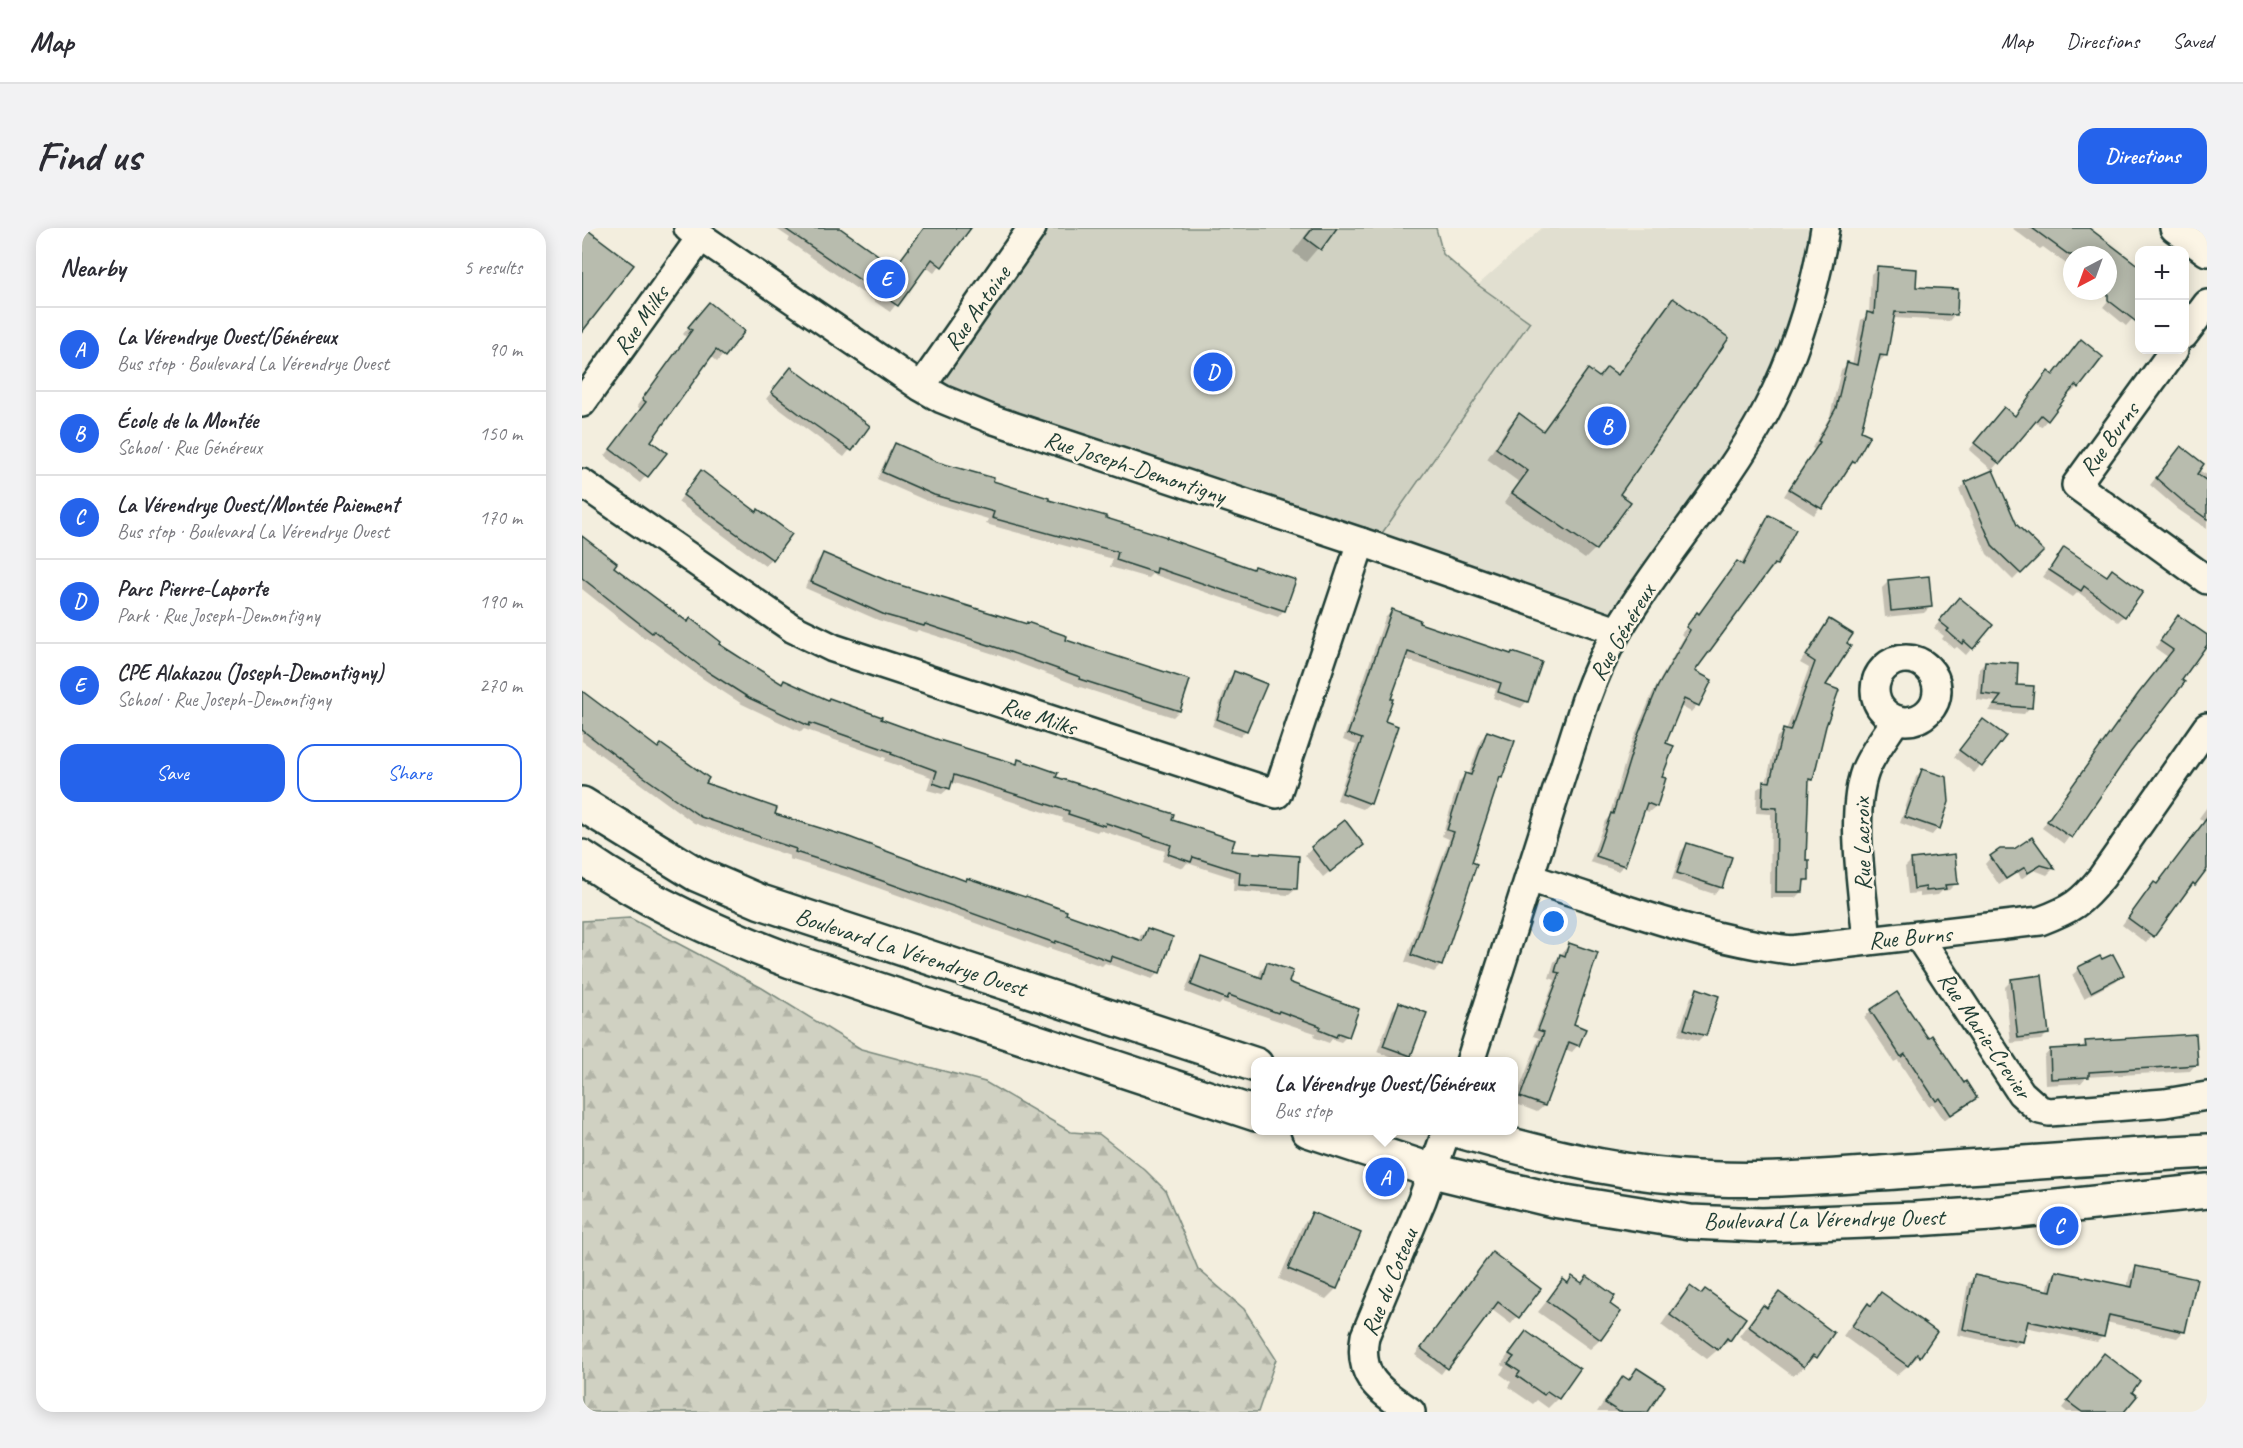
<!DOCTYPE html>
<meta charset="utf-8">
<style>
body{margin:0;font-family:Caveat,sans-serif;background:#f2f2f3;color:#2b2b33}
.controls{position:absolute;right:18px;top:18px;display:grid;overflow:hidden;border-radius:12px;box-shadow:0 3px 15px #0003}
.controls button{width:54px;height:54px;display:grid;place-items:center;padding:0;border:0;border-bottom:2px solid #e1e1e2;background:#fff;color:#2b2b33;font:30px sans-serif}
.compass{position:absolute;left:1481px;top:18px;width:54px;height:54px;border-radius:50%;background:#fff;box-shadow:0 3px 15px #0003;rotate:221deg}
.you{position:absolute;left:972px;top:694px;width:21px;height:21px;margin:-15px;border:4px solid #fff;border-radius:50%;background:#1a73e8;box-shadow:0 0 0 9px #1a73e833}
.badge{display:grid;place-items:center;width:39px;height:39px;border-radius:50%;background:#2563eb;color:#fff;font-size:20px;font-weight:700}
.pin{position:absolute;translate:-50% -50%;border:3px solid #fff;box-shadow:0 2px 6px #0006}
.popup{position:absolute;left:669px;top:829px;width:267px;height:78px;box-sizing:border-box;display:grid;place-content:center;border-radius:12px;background:#fff;filter:drop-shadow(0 2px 4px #0005);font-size:20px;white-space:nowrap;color:#7c7c81}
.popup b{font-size:22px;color:#2b2b33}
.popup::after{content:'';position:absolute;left:50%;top:100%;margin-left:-12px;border:12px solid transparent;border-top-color:#fff}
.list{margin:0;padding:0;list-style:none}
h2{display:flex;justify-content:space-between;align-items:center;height:78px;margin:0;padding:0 24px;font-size:26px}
h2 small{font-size:20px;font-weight:400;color:#7c7c81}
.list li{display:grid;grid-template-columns:39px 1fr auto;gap:18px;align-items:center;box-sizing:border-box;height:84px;padding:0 24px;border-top:2px solid #e1e1e2}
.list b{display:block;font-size:22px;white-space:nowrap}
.list p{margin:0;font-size:20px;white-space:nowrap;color:#7c7c81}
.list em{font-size:20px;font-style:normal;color:#7c7c81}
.actions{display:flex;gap:12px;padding:18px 24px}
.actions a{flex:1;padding:14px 0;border:2px solid #2563eb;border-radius:18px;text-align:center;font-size:21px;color:#2563eb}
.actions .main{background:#2563eb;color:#fff}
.map{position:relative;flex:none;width:1625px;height:1184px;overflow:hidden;border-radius:18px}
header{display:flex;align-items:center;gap:36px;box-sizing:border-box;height:84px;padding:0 30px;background:#fff;border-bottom:2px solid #e1e1e2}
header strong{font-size:28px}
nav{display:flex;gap:33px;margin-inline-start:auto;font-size:21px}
.intro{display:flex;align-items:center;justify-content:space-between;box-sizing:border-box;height:144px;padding:0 36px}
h1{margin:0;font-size:42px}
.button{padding:15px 27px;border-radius:18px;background:#2563eb;color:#fff;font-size:21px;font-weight:700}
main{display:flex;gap:36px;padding:0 36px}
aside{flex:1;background:#fff;border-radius:18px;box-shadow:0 3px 15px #0003}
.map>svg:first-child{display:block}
.built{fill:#e1dfd0}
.forest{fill:url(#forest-firs);stroke:#78877b;stroke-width:1.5}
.park{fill:#d0d1c2;stroke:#78877b;stroke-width:1.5}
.shadow{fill:#0003}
.building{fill:#b8bcae;stroke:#1f3d34;stroke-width:1.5}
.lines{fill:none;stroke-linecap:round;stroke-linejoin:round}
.minor-casing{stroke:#1f3d34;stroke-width:32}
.major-casing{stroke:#1f3d34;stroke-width:38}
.minor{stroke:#fcf5e5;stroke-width:27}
.major{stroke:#fcf5e5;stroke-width:33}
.labels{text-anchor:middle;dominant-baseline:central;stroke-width:5;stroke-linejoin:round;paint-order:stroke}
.street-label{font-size:24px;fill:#1f3d34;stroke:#fcf5e5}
</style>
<header>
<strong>Map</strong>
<nav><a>Map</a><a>Directions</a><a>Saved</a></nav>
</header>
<div class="intro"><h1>Find us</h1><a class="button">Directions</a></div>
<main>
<aside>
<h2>Nearby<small>5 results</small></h2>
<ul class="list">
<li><span class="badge">A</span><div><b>La Vérendrye Ouest/Généreux</b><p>Bus stop · Boulevard La Vérendrye Ouest</p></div><em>90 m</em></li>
<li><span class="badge">B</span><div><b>École de la Montée</b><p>School · Rue Généreux</p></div><em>150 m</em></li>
<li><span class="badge">C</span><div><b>La Vérendrye Ouest/Montée Paiement</b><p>Bus stop · Boulevard La Vérendrye Ouest</p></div><em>170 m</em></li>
<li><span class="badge">D</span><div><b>Parc Pierre-Laporte</b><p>Park · Rue Joseph-Demontigny</p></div><em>190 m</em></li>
<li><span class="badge">E</span><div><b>CPE Alakazou (Joseph-Demontigny)</b><p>School · Rue Joseph-Demontigny</p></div><em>270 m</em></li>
</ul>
<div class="actions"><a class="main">Save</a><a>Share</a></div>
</aside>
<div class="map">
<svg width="1625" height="1184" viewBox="0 0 1625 1184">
<defs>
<pattern id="forest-firs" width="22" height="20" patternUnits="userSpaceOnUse" patternTransform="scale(1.5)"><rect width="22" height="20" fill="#d0d1c2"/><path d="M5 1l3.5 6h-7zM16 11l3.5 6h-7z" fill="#b2b4a7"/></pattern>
</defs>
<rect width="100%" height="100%" fill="#f3eede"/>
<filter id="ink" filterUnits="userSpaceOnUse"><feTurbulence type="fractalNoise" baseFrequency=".0167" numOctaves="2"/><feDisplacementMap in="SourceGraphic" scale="12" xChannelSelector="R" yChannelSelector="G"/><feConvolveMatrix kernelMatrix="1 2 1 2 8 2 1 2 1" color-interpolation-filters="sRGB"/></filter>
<g filter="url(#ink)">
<polygon class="built" points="960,0 1243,0 1208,128 1035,403 791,318 948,95 896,57"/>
<polygon class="forest" points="48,690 180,760 279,821 403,854 489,904 517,906 563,942 583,962 616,1041 662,1081 694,1131 676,1184 0,1184 0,693"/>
<polygon class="park" points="450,0 854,0 861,26 896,57 948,94 791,318 339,159"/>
<g class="shadow">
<polygon points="193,0 255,0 312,40 342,0 387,1 352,45 343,38 308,84 206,13 208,10"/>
<polygon points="729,0 753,0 724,34 711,24"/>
<polygon points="1430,0 1504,0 1558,40 1558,82 1544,98 1521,79 1529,69 1521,63 1526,63 1526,27 1490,27 1490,40 1461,19 1458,21"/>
<polygon points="1296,39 1373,86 1367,93 1311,90 1303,128 1297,134 1294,134 1272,233 1232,287 1202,268 1232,221 1230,220 1248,188 1259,142 1266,136 1270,137 1279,92 1287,86 1289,46"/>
<polygon points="1091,72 1035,267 1013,321 1003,331 922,275 937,254 905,231 927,197 937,187 960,203 996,153 1006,143 1016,150 1025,141 1034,148 1081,82"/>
<polygon points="121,82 161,103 135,134 128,128 67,213 82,225 58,255 23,228 58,181 55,178 104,109 101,106"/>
<polygon points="1519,130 1496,159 1489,165 1487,164 1465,192 1459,199 1452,193 1410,242 1387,222 1416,187 1432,189 1466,145 1470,148"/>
<polygon points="203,147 286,199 262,229 184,171"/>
<polygon points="313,217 354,235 465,273 670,342 673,339 702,382 696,389 570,346 566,350 528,339 531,331 404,296 406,291 345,273 295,251 307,224"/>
<polygon points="1592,227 1625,247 1625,301 1597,282 1568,257"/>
<polygon points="113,251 208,306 183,338 96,274"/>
<polygon points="1384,255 1434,298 1459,323 1431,352 1405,326 1377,261"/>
<polygon points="1187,289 1194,336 1188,343 1185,342 1111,444 1128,453 1115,477 1109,484 1098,478 1082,515 1074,578 1067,584 1061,582 1042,637 1036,643 1008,634 1023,593 1027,589 1046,524 1070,466 1102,409 1099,406 1158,338 1181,295"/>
<polygon points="0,310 30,339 135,417 199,457 202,453 245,474 356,514 433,537 437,533 472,550 588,593 714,661 707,667 651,663 652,650 605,635 601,640 580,633 583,623 517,602 515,604 480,593 481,590 369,554 367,560 360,566 345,562 349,549 303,533 304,530 222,501 219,504 160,476 120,450 64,409 63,411 0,361"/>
<polygon points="1482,321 1524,349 1542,388 1536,394 1496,364 1491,369 1461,349"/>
<polygon points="241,327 307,356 482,413 597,483 591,489 492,457 492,456 415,427 336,402 334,404 296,392 223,360 235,333"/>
<polygon points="1306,354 1348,379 1342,385 1303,389 1300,360"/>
<polygon points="1371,377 1390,420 1384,427 1375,419 1372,421 1360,411 1362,408 1352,400"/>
<polygon points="810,383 835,395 945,473 939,480 911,470 914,461 822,431 807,472 788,575 781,581 755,572 774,517 761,512 803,390"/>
<polygon points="1596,389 1625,409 1625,414 1482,616 1460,600 1550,474 1586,429 1573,420"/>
<polygon points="1247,393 1242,458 1243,497 1230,552 1225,556 1223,633 1226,651 1220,657 1220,663 1213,670 1188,670 1189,586 1174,585 1175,561 1184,555 1195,509 1201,503 1204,503 1227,440 1218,435 1241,399"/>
<polygon points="1404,434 1448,479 1442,486 1407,483 1414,474 1395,472 1397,441"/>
<polygon points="653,444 664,502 658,509 630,498 646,451"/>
<polygon points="0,465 122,556 191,587 557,714 558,708 565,702 577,744 570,751 523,735 520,738 467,720 465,721 263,648 207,631 208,628 112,595 0,513"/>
<polygon points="1395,499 1422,509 1392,545 1372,529"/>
<polygon points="905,505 931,514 918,549 915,553 888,635 859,737 852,744 823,734 867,611 860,608 877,553 884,547 886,548 899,511"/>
<polygon points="1340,542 1356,600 1350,607 1318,595 1334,549"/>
<polygon points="1625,579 1625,639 1612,656 1604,662 1564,715 1540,697 1566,662 1573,656 1574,657 1622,594 1617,590"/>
<polygon points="763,594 780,617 741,649 723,627"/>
<polygon points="1450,611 1471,641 1465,647 1452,642 1439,651 1436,644 1417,657 1403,636 1409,629 1432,622"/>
<polygon points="1105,617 1139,659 1132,666 1090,652 1099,623"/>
<polygon points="1330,632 1374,655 1367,662 1360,663 1356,667 1338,669 1338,665 1326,666 1323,639"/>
<polygon points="987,717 990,796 996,817 990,824 983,821 962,878 955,884 932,875 957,810 951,808 973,752 967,750 972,734"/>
<polygon points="620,729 676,750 679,742 686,736 765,808 759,814 750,811 747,815 731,809 733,805 640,774 637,777 603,764 613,736"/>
<polygon points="1517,730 1541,746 1534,753 1502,770 1490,747 1497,741"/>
<polygon points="1429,753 1466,805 1459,812 1429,815 1423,759"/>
<polygon points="1116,762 1122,807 1116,813 1096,807 1109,769"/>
<polygon points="818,776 843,786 827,828 821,834 795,824 811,782"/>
<polygon points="1289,783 1345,812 1393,870 1362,892 1351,876 1347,879 1316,832 1312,834 1282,789"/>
<polygon points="1504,814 1614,836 1608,843 1504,849 1499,855 1463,857 1462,829 1468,822 1498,821"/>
<polygon points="731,986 777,1005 754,1061 744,1071 697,1051 721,996"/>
<polygon points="904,1033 957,1061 929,1096 909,1081 859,1146 833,1127"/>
<polygon points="1555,1039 1602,1103 1595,1110 1524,1094 1521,1108 1515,1114 1443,1099 1440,1113 1433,1119 1376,1107 1386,1055 1393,1049 1465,1064 1468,1051 1474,1044 1545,1059 1548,1046"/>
<polygon points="991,1050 999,1056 1005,1050 1026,1076 1037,1085 1018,1112 1008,1121 956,1084 981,1053 985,1056"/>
<polygon points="1108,1060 1147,1112 1125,1131 1079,1097 1098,1070"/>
<polygon points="1197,1066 1250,1106 1234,1129 1211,1148 1157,1108 1171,1089 1181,1079 1184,1081"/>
<polygon points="1299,1066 1337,1128 1315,1147 1261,1108 1276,1087"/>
<polygon points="944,1105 976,1170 966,1180 955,1172 951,1176 926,1159 929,1154 918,1146 923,1139 919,1137 934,1115"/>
<polygon points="1522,1127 1547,1164 1540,1184 1485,1184 1480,1180"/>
<polygon points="1056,1142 1065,1182 1069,1184 1015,1184 1031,1160 1041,1150 1045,1152"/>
</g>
<g class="building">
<polygon points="0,0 3,0 52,37 0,104"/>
<polygon points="202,0 258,0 313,39 342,0 389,0 360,39 350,31 316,78"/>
<polygon points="731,0 755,0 739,22 723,10"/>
<polygon points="1450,0 1507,0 1557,38 1557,96 1526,72 1526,27 1487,27"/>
<polygon points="1295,38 1335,41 1334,59 1376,61 1375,87 1313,84 1305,128 1298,127 1279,203 1288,207 1273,234 1271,233 1240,281 1207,261 1238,214 1236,213 1254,180 1265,134 1275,137 1285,84 1292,86"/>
<polygon points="1091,70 1147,110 1038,266 1049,274 1014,322 930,265 946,243 914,220 937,185 961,203 1006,141 1017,149 1025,139 1036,147"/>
<polygon points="127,74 163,103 143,129 134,122 69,213 85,225 66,249 28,221 64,174 60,171 110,102 106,99"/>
<polygon points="1499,111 1521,129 1497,160 1493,157 1466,193 1459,187 1418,236 1392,215 1422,179 1433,188 1466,143 1471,147"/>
<polygon points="209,139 288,198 270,223 224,191 189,164"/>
<polygon points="313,215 355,234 412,250 411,253 467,270 467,272 524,288 524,290 585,309 584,310 671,341 672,338 714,352 703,383 575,340 574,345 534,332 536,324 410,290 412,284 352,267 300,244"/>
<polygon points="1599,218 1622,236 1615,246 1625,253 1625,291 1604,276 1574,250"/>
<polygon points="119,242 175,284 176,281 210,306 191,332 101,267"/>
<polygon points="1411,242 1435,297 1462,323 1439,346 1411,319 1383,254"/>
<polygon points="1187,287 1214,301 1195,337 1192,336 1113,443 1130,452 1117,478 1102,471 1084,515 1092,518 1080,549 1084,550 1075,579 1065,575 1043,638 1014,628 1029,585 1031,586 1052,517 1076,458 1108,402 1104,399 1115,384 1117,386 1155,333 1161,337"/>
<polygon points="0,308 35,335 32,339 106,394 108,390 139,414 137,416 200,456 202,452 246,472 247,470 300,489 299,491 357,512 435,536 436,531 476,545 474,549 592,586 590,592 653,612 649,623 717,628 715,661 657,657 658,644 611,629 609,634 586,626 589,617 524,595 523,598 486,586 487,583 372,547 368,561 351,555 355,543 309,526 310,524 228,495 227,498 167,470 126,444 72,403 70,405 0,350"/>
<polygon points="1482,319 1525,348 1530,341 1561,364 1543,389 1502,358 1499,363 1467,342"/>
<polygon points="241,325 308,354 445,396 445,394 485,408 484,412 608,452 598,483 497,451 498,449 422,422 343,396 342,398 303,387 229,354"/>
<polygon points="1347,348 1350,379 1309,383 1306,352"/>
<polygon points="1377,369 1411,397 1391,421 1382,413 1380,416 1365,403 1367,401 1357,393"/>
<polygon points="810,381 838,392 837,395 929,426 930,424 960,434 946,474 916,464 919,455 826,424 809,471 811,471 803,493 816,498 789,576 760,565 780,511 766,506"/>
<polygon points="1596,387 1625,407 1625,417 1600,452 1603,454 1548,525 1490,610 1465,593 1556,466 1591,422 1578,413"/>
<polygon points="1247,391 1271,406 1265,415 1269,418 1244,457 1257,462 1244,498 1231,552 1227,551 1224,632 1227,632 1227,652 1222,652 1221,664 1194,664 1195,580 1180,579 1181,553 1188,554 1201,501 1208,503 1233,434 1224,428"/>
<polygon points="1403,433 1436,435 1435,457 1452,458 1450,480 1412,477 1419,468 1400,466"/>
<polygon points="652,443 685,456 665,503 635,491"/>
<polygon points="0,463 76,520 79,516 127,550 124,555 195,580 193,586 267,609 384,653 385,650 443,669 444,668 485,683 484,686 560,713 565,700 591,709 578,745 529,728 528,733 474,713 473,715 270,642 213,624 214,621 119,589 55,544 0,502"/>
<polygon points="1401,491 1424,508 1400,539 1377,522"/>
<polygon points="905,503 933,513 920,550 918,549 890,634 895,636 860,738 829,727 872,604 865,602 883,545 889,547"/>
<polygon points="1340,541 1365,549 1367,574 1358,601 1323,589"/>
<polygon points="1625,590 1625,641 1613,657 1611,655 1572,709 1546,690 1572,654 1575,656"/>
<polygon points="763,592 782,617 748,644 729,619"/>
<polygon points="1450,609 1473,641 1459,637 1446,645 1443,639 1424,651 1408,628 1418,621 1432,621"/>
<polygon points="1105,615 1150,629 1140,660 1095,645"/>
<polygon points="1373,626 1376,656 1363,657 1364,661 1344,663 1344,659 1332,661 1329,631"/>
<polygon points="987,715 1016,725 992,796 1004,801 997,818 987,814 963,878 938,869 962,804 956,802 978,745 973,744 978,726 983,728"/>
<polygon points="1531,726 1542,747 1509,764 1496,739 1518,728 1520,731"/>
<polygon points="619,728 680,750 685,734 711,743 707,754 777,781 767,809 756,805 754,809 737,802 738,798 697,783 696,785 647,767 645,771 609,757"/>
<polygon points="1460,747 1467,806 1436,810 1429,751"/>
<polygon points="1115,760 1137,768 1124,808 1102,801"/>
<polygon points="1315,764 1346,810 1350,807 1382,855 1384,853 1395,870 1369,887 1358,870 1354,873 1323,826 1319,829 1288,782"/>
<polygon points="817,774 845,785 829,828 801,818"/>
<polygon points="1614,806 1616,837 1507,844 1507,849 1469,851 1468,821 1504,819 1503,813"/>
<polygon points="730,984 779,1005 755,1061 706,1041"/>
<polygon points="910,1024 959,1061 937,1090 916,1074 866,1141 839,1120"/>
<polygon points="1554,1038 1615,1051 1603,1104 1527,1087 1522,1109 1446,1093 1441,1114 1381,1101 1392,1047 1469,1063 1474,1043 1550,1059"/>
<polygon points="990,1048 1000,1055 1005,1048 1033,1068 1028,1076 1039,1084 1019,1112 965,1073 981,1051 986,1055"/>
<polygon points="1108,1058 1119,1066 1123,1061 1164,1090 1148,1113 1145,1110 1136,1122 1088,1087"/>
<polygon points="1197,1064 1252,1105 1235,1130 1231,1127 1222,1139 1166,1098 1181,1077 1185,1080"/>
<polygon points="1299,1064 1355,1104 1338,1129 1335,1126 1326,1138 1270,1098 1286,1075 1289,1078"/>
<polygon points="944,1103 998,1141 977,1171 965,1163 962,1167 935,1148 938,1144 926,1136 932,1129 927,1126"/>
<polygon points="1522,1125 1558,1153 1550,1164 1555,1168 1542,1184 1500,1184 1485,1173"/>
<polygon points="1055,1140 1083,1158 1066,1184 1037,1184 1023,1175 1041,1148 1047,1152"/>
</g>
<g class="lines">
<defs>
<g id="minor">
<polyline points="106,0 339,159 360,171 409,191 791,318 1035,403"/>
<polyline points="1592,0 1625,24"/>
<polyline points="1602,107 1625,76"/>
<polyline points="1592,122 1494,257 1625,352"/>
<polyline points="339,159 450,0"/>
<polyline points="0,175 119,9"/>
<polyline points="0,255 210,400 251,420 275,428 695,566 779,314"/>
<circle cx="1324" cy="462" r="31"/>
<path d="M 947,650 C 1031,676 1122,712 1209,722 L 1458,693 C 1490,681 1499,675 1520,649 L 1625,499"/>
<polyline points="1337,709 1439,865 1458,882 1467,884 1583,875 1625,868"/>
<path d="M 1285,713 C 1281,665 1267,587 1283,543 C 1290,525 1303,509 1314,492"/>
<path d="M 888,834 L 1003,474 C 1012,449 1022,426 1035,404 C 1080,328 1141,263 1183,185 C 1213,128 1233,64 1243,0"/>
<path d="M 829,1184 C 798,1162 775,1150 783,1108 L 840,972 L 865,902"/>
</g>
<g id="major">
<polyline points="0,576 114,646 179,674 674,837"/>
<path d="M 0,629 C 65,674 135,705 209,733 L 674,886"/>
<polyline points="726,902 851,943 971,972 1108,994 1180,997 1333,991 1409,986 1625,963"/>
<path d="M 874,902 C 949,923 1022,943 1100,949 C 1171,955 1242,949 1313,944 C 1417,937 1521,929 1625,923"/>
</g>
</defs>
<use href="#minor" class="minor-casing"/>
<use href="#major" class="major-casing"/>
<use href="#minor" class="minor"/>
<use href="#major" class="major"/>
</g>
</g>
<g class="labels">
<g class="street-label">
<text transform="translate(395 80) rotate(-55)">Rue Antoine</text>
<text transform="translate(59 92) rotate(-55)">Rue Milks</text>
<text transform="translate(1527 211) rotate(-54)">Rue Burns</text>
<text transform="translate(553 239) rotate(18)">Rue Joseph-Demontigny</text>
<text transform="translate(1040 404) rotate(-60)">Rue Généreux</text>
<text transform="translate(457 488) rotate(18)">Rue Milks</text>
<text transform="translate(1280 616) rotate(-91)">Rue Lacroix</text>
<text transform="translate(1328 709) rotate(-5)">Rue Burns</text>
<text transform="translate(329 724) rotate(18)">Boulevard La Vérendrye Ouest</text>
<text transform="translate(1403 807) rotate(56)">Rue Marie-Crevier</text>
<text transform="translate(1242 991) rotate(-1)">Boulevard La Vérendrye Ouest</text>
<text transform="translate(807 1054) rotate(-68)">Rue du Coteau</text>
</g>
</g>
</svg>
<div class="controls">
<button>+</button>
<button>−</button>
</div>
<svg class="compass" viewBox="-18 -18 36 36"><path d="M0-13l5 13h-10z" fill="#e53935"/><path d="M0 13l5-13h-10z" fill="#7c7c81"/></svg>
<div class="you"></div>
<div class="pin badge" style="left:803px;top:949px">A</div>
<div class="popup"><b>La Vérendrye Ouest/Généreux</b>Bus stop</div>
<div class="pin badge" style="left:1025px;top:198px">B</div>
<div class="pin badge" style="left:1477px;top:998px">C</div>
<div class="pin badge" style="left:631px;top:144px">D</div>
<div class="pin badge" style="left:304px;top:51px">E</div>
</div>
</main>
